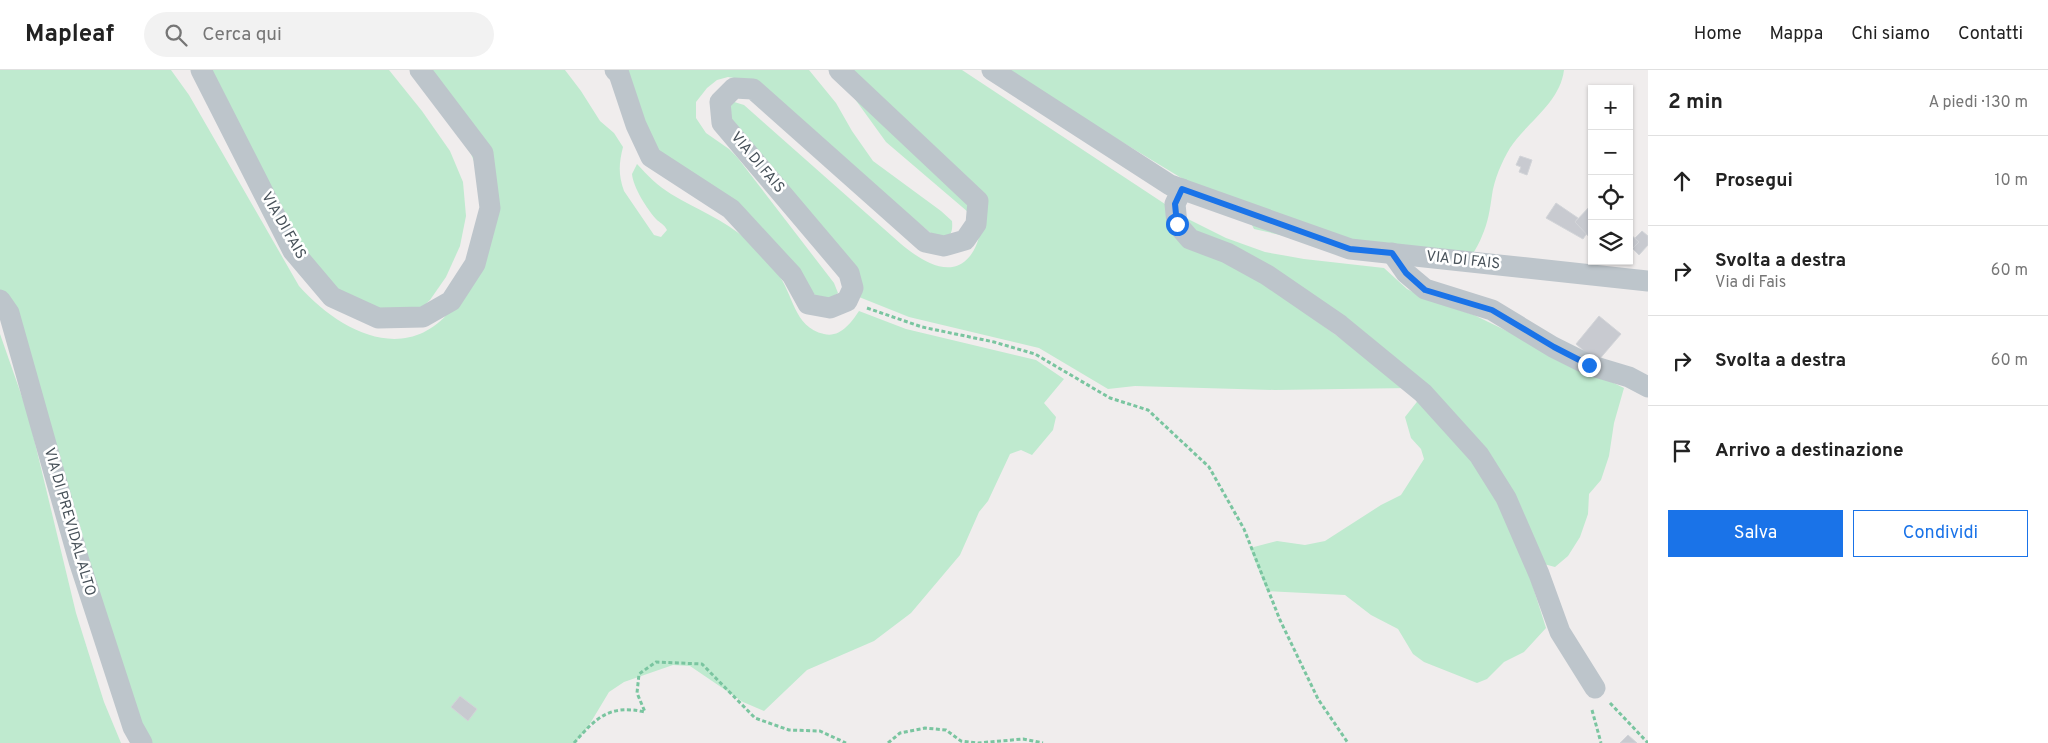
<!DOCTYPE html>
<html lang="it">
<meta charset="utf-8">
<style>
body{margin:0;font-family:Overpass,sans-serif;background:#f2f2f2;color:#222}
.controls{position:absolute;right:15px;top:15px;display:grid;overflow:hidden;border-radius:0px;box-shadow:0 1px 4px #0004}
.controls button{width:45px;height:45px;display:grid;place-items:center;padding:0;border:0;border-bottom:1px solid #e0e0e0;background:#fff;color:#222;font:25px sans-serif}
.stop{position:absolute;width:15px;height:15px;margin:-11px;border:4px solid #1a73e8;border-radius:50%;background:#fff}
.stop.end{background:#1a73e8;border-color:#fff;box-shadow:0 1px 5px #0008}
.list{margin:0;padding:0;list-style:none}
h2{display:flex;justify-content:space-between;align-items:center;height:65px;margin:0;padding:0 20px;font-size:21px}
h2 small{font-size:16px;font-weight:400;color:#767676}
.list li{display:grid;grid-template-columns:32px 1fr auto;gap:15px;align-items:center;box-sizing:border-box;height:90px;padding:0 20px;border-top:1px solid #e0e0e0}
.list b{display:block;font-size:19px;white-space:nowrap}
.list p{margin:0;font-size:16px;white-space:nowrap;color:#767676}
.list em{font-size:16px;font-style:normal;color:#767676}
.actions{display:flex;gap:10px;padding:15px 20px}
.actions a{flex:1;padding:11px 0;border:1px solid #1a73e8;border-radius:0px;text-align:center;font-size:18px;color:#1a73e8}
.actions .main{background:#1a73e8;color:#fff}
.icon{flex:none;width:28px;height:28px;fill:none;stroke:currentColor;stroke-width:2;stroke-linecap:round;stroke-linejoin:round}
.map{position:relative;flex:none;width:1648px;height:673px;overflow:hidden}
header{display:flex;align-items:center;gap:30px;box-sizing:border-box;height:70px;padding:0 25px;background:#fff;border-bottom:1px solid #e0e0e0}
header strong{font-size:24px}
nav{display:flex;gap:28px;margin-inline-start:auto;font-size:18px}
.search{width:350px;height:45px;background:#f2f2f2;display:flex;align-items:center;gap:12px;box-sizing:border-box;padding:0 18px;border-radius:28px;color:#767676;font-size:19px}
main{display:flex}
aside{flex:1;background:#fff}
.map>svg:first-child{display:block}
.green{fill:#bfeacf}
.building{fill:#c8cad0;stroke:#d2d4d8}
.lines{fill:none;stroke-linecap:round;stroke-linejoin:round}
.path{stroke:#7ac5a0;stroke-width:3;stroke-dasharray:4 2.5;stroke-linecap:butt}
.street{stroke:#bdc5cb;stroke-width:21}
.route{stroke:#1a73e8;stroke-width:6}
.labels{text-anchor:middle;dominant-baseline:central;stroke-width:5;stroke-linejoin:round;paint-order:stroke}
.street-label{font-size:15px;fill:#475159;stroke:#fff}
</style>
<header>
<strong>Mapleaf</strong>
<div class="search"><svg class="icon" aria-label="search" viewBox="0 0 24 24"><circle cx="10" cy="10" r="6"/><path d="M15 15l6 6"/></svg>Cerca qui</div>
<nav><a>Home</a><a>Mappa</a><a>Chi siamo</a><a>Contatti</a></nav>
</header>
<main>
<div class="map">
<svg width="1648" height="673" viewBox="0 0 1648 673">
<rect width="100%" height="100%" fill="#f0eded"/>
<g class="green">
<path d="M 0,0 L 171,0 L 189,25 L 299,216 C 338,260 404,296 450,241 L 485,176 L 478,101 L 471,84 L 414,0 L 565,0 L 581,21 L 600,51 L 614,63 L 623,77 C 619,93 618,104 624,121 L 654,165 L 661,167 L 667,160 C 664,154 660,153 656,149 C 647,139 633,117 632,104 L 637,94 C 647,105 658,116 671,124 C 696,139 724,150 746,169 C 757,179 768,192 777,203 C 794,224 793,257 824,264 C 840,268 851,253 859,241 L 906,259 L 1036,290 L 1064,309 L 1044,333 L 1056,347 L 1053,360 L 1032,385 L 1021,380 L 1010,384 L 988,431 L 979,442 L 960,485 L 911,543 L 874,571 L 807,600 L 764,641 L 743,632 L 690,596 L 673,595 L 624,612 L 609,622 L 588,657 L 575,673 L 142,673 L 0,223 Z"/>
<polygon points="198,0 389,0 422,41 450,81 463,112 466,146 460,176 446,207 430,230 419,240 397,248 327,220"/>
<path d="M 611,0 L 809,0 L 836,33 L 852,61 L 873,91 L 941,141 L 952,151 C 953,162 951,166 942,172 L 740,9 L 728,7 L 717,10 L 707,18 L 696,32 L 696,48 L 706,63 L 729,79 L 737,87 L 834,213 L 838,223 L 824,233 L 660,86 Z"/>
<path d="M 834,0 L 962,0 L 1168,136 C 1165,149 1165,156 1175,166 L 1260,210 L 1409,318 L 1275,320 L 1135,316 L 1108,319 L 1039,278 L 909,247 L 859,227 L 722,36 L 731,31 L 744,35 L 901,174 C 919,189 950,211 970,186 C 975,180 978,171 980,164 L 975,148 L 886,72 Z"/>
<path d="M 1003,0 L 1564,0 C 1560,33 1527,52 1510,78 C 1502,91 1494,110 1492,125 C 1490,139 1488,153 1482,166 C 1479,174 1474,182 1469,190 L 1289,167 L 1254,159 L 1249,149 Z"/>
<polygon points="1186,148 1226,168 1265,182 1304,189 1384,198 1407,219 1429,230 1474,245 1624,318 1614,353 1609,386 1601,410 1589,424 1588,444 1580,467 1568,486 1555,497 1540,493 1453,342 1199,165"/>
<polygon points="0,264 28,344 76,543 104,632 121,673 0,673"/>
<polygon points="1420,328 1486,408 1527,498 1546,558 1524,582 1504,592 1487,609 1477,613 1424,592 1413,584 1398,559 1371,545 1345,525 1267,521 1250,478 1277,471 1305,475 1325,471 1381,435 1401,425 1424,389 1421,379 1411,368 1405,347"/>
</g>
<g class="building">
<polygon points="1520,86 1532,90 1527,105 1519,102 1521,97 1516,95"/>
<polygon points="1556,133 1578,148 1575,152 1587,163 1583,169 1546,148"/>
<polygon points="1592,134 1592,170 1575,152"/>
<polygon points="1642,161 1648,166 1648,175 1639,185 1632,178 1639,172 1635,168"/>
<polygon points="1629,163 1639,172 1629,182"/>
<polygon points="1599,246 1621,264 1597,292 1576,274"/>
<polygon points="460,626 477,639 468,651 451,637"/>
<polygon points="1628,665 1637,673 1620,673"/>
</g>
<g class="lines">
<g class="path">
<polyline points="867,238 922,257 994,272 1035,284 1110,328 1148,340 1209,397 1244,459 1280,550 1318,629 1348,673"/>
<polyline points="1610,633 1648,673"/>
<polyline points="1592,640 1601,673"/>
<path d="M 574,673 C 596,648 609,634 645,642 L 637,623 L 639,604 L 656,592 L 702,594 L 755,648 L 789,660 L 820,661 L 846,673"/>
<polyline points="888,673 900,663 925,658 946,660 961,671 978,673 1023,669 1043,673"/>
</g>
<g class="street">
<polyline points="201,0 293,181 332,227 378,248 423,247 451,231 475,194 490,138 483,83 420,0"/>
<polyline points="615,0 619,4 636,55 651,87 731,139 792,205 808,234 830,238 847,231 853,218 849,203 722,53 720,32 734,18 753,19 925,172 944,176 965,170 976,154 978,131 839,0"/>
<polyline points="992,0 1170,115 1350,179 1648,211"/>
<polyline points="1182,119 1175,134 1177,154 1190,169 1227,183 1267,205 1340,255 1423,323 1479,385 1506,428 1539,504 1560,562 1595,618"/>
<polyline points="1392,183 1406,203 1425,219 1492,240 1553,277 1589,295 1629,307 1648,317"/>
<polyline points="0,230 9,243 79,491 133,657 142,673"/>
</g>
</g>
<g class="lines">
<polyline class="route" points="1177,154 1175,134 1182,119 1350,179 1392,183 1406,203 1425,220 1492,240 1554,277 1589,295"/>
</g>
<g class="labels">
<g class="street-label">
<text transform="translate(757 93) rotate(50)">VIA DI FAIS</text>
<text transform="translate(283 156) rotate(60)">VIA DI FAIS</text>
<text transform="translate(1463 191) rotate(6)">VIA DI FAIS</text>
<text transform="translate(69 452) rotate(74)">VIA DI PREVIDAL ALTO</text>
</g>
</g>
</svg>
<div class="controls">
<button>+</button>
<button>−</button>
<button><svg class="icon" aria-label="locate" viewBox="0 0 24 24"><circle cx="12" cy="12" r="6"/><path d="M12 2v4M12 18v4M2 12h4M18 12h4"/></svg></button>
<button><svg class="icon" aria-label="layers" viewBox="0 0 24 24"><path d="M12 4l9 5-9 5-9-5zM3 14l9 5 9-5"/></svg></button>
</div>
<div class="stop" style="left:1177px;top:154px"></div>
<div class="stop end" style="left:1589px;top:295px"></div>
</div>
<aside>
<h2>2 min<small>A piedi · 130 m</small></h2>
<ul class="list">
<li><svg class="icon" aria-label="ahead" viewBox="0 0 24 24"><path d="M12 20V5M6 11l6-6 6 6"/></svg><div><b>Prosegui</b></div><em>10 m</em></li>
<li><svg class="icon" aria-label="right" viewBox="0 0 24 24"><path d="M7 20v-9h11M14 6l5 5-5 5"/></svg><div><b>Svolta a destra</b><p>Via di Fais</p></div><em>60 m</em></li>
<li><svg class="icon" aria-label="right" viewBox="0 0 24 24"><path d="M7 20v-9h11M14 6l5 5-5 5"/></svg><div><b>Svolta a destra</b></div><em>60 m</em></li>
<li><svg class="icon" aria-label="arrive" viewBox="0 0 24 24"><path d="M6 21V4h12l-3 4 3 4H6"/></svg><div><b>Arrivo a destinazione</b></div></li>
</ul>
<div class="actions"><a class="main">Salva</a><a>Condividi</a></div>
</aside>
</main>
